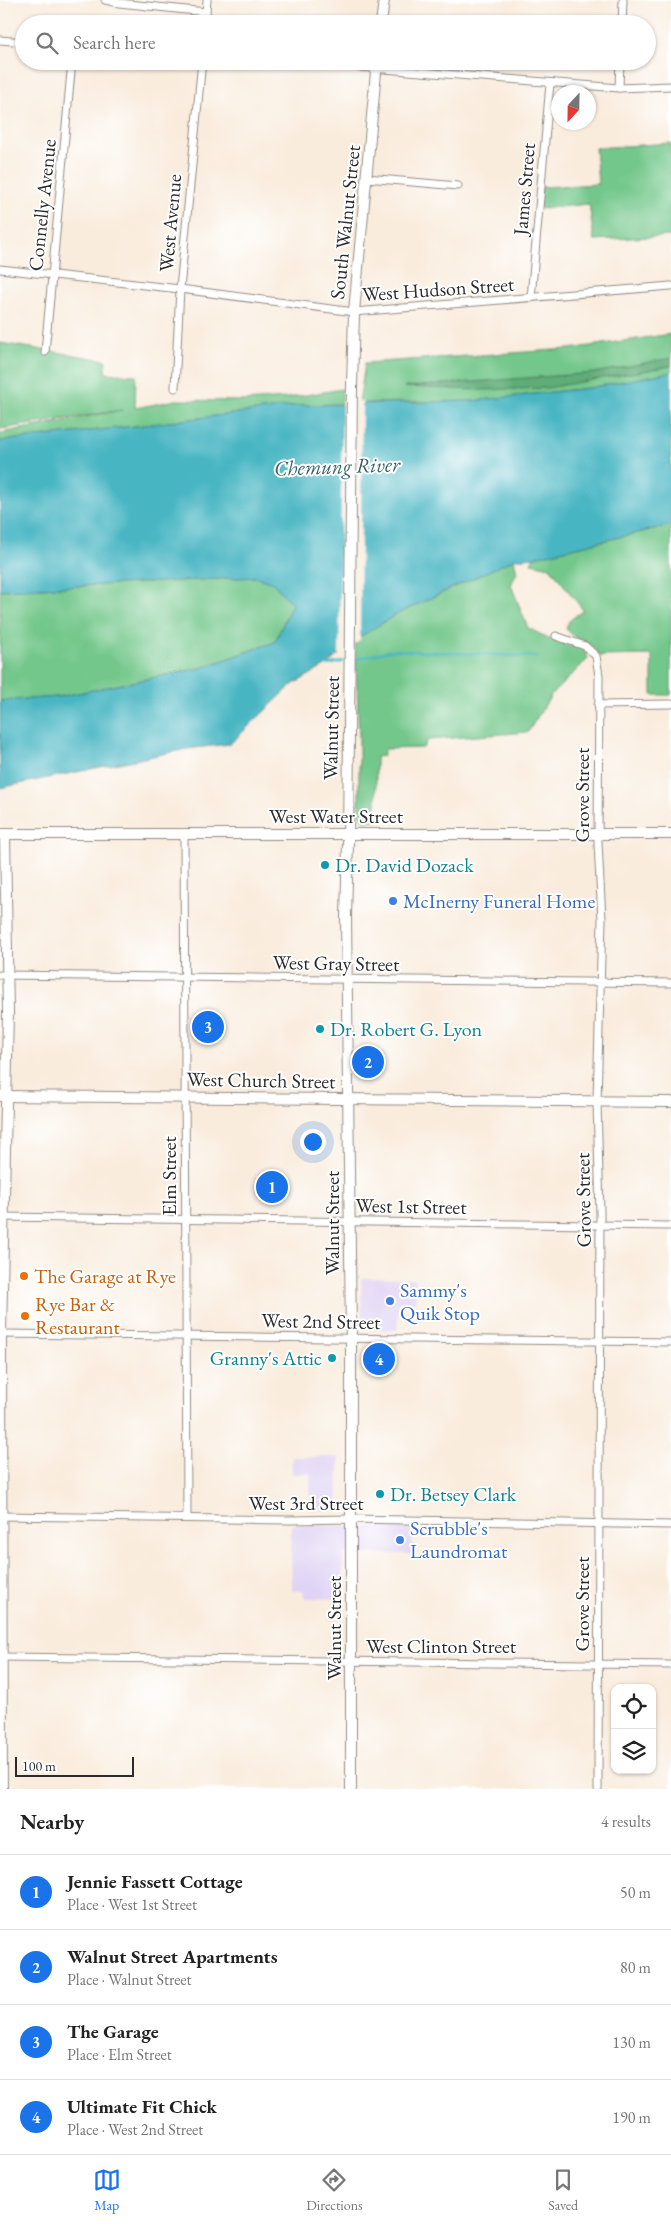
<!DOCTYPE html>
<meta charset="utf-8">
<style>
body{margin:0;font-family:"EB Garamond",serif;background:#f6f6f6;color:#222}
.controls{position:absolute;right:15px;bottom:15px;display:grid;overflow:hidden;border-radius:10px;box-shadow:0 1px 4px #0004}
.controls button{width:45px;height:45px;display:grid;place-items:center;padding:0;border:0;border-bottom:1px solid #e0e0e0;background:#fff;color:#222;font:25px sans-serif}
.compass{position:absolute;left:551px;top:85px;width:45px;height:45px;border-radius:50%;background:#fff;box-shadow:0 1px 4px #0004;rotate:202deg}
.scale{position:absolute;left:15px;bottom:12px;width:119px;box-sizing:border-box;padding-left:5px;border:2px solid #2b2b2b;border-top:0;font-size:14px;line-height:18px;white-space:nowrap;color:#2b2b2b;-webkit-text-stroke:4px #fff;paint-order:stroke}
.you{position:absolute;left:312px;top:1141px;width:18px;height:18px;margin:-12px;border:4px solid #fff;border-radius:50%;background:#1a73e8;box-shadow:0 0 0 8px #1a73e833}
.badge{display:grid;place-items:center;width:32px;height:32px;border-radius:50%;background:#1a73e8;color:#fff;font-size:16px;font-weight:700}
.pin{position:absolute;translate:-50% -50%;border:2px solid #fff;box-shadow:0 1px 5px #0006}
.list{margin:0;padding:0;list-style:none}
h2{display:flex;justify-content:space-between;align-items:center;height:65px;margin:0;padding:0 20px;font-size:21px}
h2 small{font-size:16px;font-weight:400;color:#767676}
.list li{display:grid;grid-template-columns:32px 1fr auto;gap:15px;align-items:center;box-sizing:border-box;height:75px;padding:0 20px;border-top:1px solid #e0e0e0}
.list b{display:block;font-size:19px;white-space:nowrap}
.list p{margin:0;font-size:16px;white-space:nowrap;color:#767676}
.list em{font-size:16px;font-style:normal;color:#767676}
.icon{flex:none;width:28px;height:28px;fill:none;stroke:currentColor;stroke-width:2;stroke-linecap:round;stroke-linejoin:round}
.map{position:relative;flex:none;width:671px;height:1789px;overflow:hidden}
.search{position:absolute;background:#fff;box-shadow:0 1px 4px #0004;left:15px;right:15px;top:15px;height:55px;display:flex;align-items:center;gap:12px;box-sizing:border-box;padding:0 18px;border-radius:28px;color:#767676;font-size:19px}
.sheet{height:365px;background:#fff}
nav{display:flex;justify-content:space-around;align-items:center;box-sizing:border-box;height:70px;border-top:1px solid #e0e0e0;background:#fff;font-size:14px;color:#767676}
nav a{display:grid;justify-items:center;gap:2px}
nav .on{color:#1a73e8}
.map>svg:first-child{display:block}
.built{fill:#e0d4f4}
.green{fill:#73c78b;stroke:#4f795b}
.forest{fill:#5eac77;stroke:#446c51}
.water{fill:#47b5c2;stroke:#397076}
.pier{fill:#f9ecdd}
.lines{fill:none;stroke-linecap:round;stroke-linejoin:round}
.stream{stroke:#47b5c2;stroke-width:2.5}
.street-casing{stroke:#928c84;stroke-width:9}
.secondary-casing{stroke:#928c84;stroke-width:12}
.primary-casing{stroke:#928c84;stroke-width:12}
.street{stroke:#fff;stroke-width:7}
.secondary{stroke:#fff;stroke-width:10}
.primary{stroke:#fff;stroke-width:10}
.culture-dot{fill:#0f9aa8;stroke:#fff;stroke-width:2}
.shop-dot{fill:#3f7fe0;stroke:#fff;stroke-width:2}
.food-dot{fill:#e8710a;stroke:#fff;stroke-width:2}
.labels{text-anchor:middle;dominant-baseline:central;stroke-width:4;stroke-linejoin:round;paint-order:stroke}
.street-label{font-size:20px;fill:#2b2b2b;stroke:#fff}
.culture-label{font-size:20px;fill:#0d838f;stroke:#fff;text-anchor:start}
.shop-label{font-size:20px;fill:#366cbe;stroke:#fff;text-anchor:start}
.food-label{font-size:20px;fill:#c56008;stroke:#fff;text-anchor:start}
.water-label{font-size:21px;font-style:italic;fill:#366267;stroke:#fff}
</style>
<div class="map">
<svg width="671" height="1789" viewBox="0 0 671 1789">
<rect width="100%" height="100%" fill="#fff"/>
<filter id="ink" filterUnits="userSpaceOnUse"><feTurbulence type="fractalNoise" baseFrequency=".02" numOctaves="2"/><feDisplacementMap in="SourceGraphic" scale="10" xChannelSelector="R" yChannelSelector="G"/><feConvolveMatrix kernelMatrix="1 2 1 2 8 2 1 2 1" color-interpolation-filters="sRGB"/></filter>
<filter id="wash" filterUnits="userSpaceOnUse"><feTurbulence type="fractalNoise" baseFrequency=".0096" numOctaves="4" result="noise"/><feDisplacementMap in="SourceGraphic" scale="20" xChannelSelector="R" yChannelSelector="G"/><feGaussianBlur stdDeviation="1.12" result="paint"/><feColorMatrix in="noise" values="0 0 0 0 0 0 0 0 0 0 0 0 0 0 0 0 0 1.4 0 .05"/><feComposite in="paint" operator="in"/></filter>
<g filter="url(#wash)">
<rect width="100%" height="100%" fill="#f9ecdd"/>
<g class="built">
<polygon points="361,1278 416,1279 416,1303 398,1302 398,1330 362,1329"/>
<polygon points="292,1457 339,1457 339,1510 310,1510 310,1474 292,1474"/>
<polygon points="291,1525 412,1527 412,1554 343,1554 343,1599 304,1598 303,1591 292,1591"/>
</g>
<g class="green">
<polygon points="671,143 671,236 594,240 589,204 539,209 541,187 598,184 595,148"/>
<polygon points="671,334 671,372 589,388 472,401 359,403 365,363 569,349"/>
<polygon points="0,343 106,360 105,373 136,375 135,408 176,400 243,401 287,398 342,389 342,404 302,405 145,425 0,441 0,433 122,410 0,429"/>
<polygon points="671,525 671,695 652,695 652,655 600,656 591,645 574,637 566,629 569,621 583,610 550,567 531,563 534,557"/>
<polygon points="514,559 517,572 511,585 528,628 550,639 584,649 588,659 552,694 528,732 428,740 423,748 385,749 383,756 376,757 376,820 365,821 359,815 359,737 355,640 395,615"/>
<polygon points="256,577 273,583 292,604 275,642 201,668 58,697 0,701 0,590"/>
</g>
<polygon class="forest" points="671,358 671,366 547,388 481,390 404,387 594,373"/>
<polygon class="water" points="671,372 671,525 534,557 514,559 395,615 355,640 327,665 292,685 230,744 187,749 0,788 0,701 58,697 201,668 275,642 292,604 273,583 256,577 0,590 0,441 145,425 302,405 472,401 589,388"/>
<polygon class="pier" points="342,401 362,401 360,640 339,658"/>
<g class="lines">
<g class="stream">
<polyline points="352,660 393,650 537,657"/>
<polyline points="327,665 347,661"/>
</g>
</g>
</g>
<g filter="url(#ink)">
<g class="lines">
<defs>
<g id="street">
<polyline points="105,0 119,3 206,12"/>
<polyline points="205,24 207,0"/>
<polyline points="622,24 623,0"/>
<polyline points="0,40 24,42"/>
<polyline points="285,61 619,88 671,86"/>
<polyline points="619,88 620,61"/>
<polyline points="367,178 458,186"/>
<polyline points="0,269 180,289 354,312 671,286"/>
<polyline points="531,298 550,84"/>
<polyline points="45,352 72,61"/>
<polyline points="175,388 180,289 202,61"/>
<polyline points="556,636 585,646 596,656 599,676 598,843 602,920 597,1101 600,1214 598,1789"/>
<polyline points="598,705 671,704"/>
<polyline points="184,833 187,1518"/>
<polyline points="0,975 671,983"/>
<polyline points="0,1217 671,1226"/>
<polyline points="0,1334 671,1342"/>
<polyline points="0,1516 290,1520 351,1519 671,1525"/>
<polyline points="0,1657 671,1665"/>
</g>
<g id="secondary">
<polyline points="381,24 384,0"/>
<polyline points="2,1789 1,1334 8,1013 5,834"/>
<polyline points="351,1789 351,1337 346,916 348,844 352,386 354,312 377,61"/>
</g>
<g id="primary">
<polyline points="0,834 671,834"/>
<polyline points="0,1096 671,1102"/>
</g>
</defs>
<use href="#street" class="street-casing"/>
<use href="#secondary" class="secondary-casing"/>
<use href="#primary" class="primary-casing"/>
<use href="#street" class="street"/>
<use href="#secondary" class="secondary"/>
<use href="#primary" class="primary"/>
</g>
</g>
<g class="culture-dot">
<circle cx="325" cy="865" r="5"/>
<circle cx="320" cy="1029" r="5"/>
<circle cx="332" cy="1358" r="5"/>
<circle cx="380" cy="1494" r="5"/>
</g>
<g class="shop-dot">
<circle cx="393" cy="901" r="5"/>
<circle cx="390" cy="1301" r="5"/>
<circle cx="400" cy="1540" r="5"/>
</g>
<g class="food-dot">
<circle cx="24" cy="1276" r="5"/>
<circle cx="25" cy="1316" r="5"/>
</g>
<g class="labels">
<g class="street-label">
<text transform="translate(524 189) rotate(-85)">James Street</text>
<text transform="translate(42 205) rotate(-84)">Connelly Avenue</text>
<text transform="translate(345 222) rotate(-84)">South Walnut Street</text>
<text transform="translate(170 223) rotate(-85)">West Avenue</text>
<text transform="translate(438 289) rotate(-4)">West Hudson Street</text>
<text transform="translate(331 728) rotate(-89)">Walnut Street</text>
<text transform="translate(582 795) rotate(-90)">Grove Street</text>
<text x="336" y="816">West Water Street</text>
<text transform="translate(336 963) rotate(1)">West Gray Street</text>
<text transform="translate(261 1080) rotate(1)">West Church Street</text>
<text transform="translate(169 1176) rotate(-90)">Elm Street</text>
<text transform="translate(583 1200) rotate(-91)">Grove Street</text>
<text transform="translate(411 1206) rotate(1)">West 1st Street</text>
<text transform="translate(332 1223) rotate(-90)">Walnut Street</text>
<text transform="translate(321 1321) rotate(1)">West 2nd Street</text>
<text x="306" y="1503">West 3rd Street</text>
<text transform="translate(582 1604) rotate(-90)">Grove Street</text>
<text transform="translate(334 1628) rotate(-90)">Walnut Street</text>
<text x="441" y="1646">West Clinton Street</text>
</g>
<g class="culture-label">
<text x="335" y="865">Dr. David Dozack</text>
<text x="330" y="1029">Dr. Robert G. Lyon</text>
<text x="322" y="1358" text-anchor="end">Granny's Attic</text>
<text x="390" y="1494">Dr. Betsey Clark</text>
</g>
<g class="shop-label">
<text x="403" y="901">McInerny Funeral Home</text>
<text x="400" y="1290">Sammy's<tspan x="400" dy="23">Quik Stop</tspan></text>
<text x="410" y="1528">Scrubble's<tspan x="410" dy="23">Laundromat</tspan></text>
</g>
<g class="food-label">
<text x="34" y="1276">The Garage at Rye</text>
<text x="35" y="1304">Rye Bar &amp;<tspan x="35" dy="23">Restaurant</tspan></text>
</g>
<g class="water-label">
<text transform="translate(337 466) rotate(-2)">Chemung River</text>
</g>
</g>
</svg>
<div class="controls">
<button><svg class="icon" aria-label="locate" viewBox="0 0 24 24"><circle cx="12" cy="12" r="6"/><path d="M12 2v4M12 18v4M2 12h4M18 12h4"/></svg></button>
<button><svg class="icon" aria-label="layers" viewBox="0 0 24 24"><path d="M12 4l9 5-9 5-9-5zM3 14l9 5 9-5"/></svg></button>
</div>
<svg class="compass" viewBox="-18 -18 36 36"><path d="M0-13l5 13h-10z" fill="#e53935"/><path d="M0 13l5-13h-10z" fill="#767676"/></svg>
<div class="scale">100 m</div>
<div class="you"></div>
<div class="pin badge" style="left:272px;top:1187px">1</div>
<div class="pin badge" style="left:368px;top:1062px">2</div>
<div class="pin badge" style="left:208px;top:1027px">3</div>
<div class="pin badge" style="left:379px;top:1359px">4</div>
<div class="search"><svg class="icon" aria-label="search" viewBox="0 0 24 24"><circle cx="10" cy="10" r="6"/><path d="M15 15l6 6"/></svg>Search here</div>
</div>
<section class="sheet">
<h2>Nearby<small>4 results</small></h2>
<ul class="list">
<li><span class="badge">1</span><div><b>Jennie Fassett Cottage</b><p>Place · West 1st Street</p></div><em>50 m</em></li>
<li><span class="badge">2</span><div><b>Walnut Street Apartments</b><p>Place · Walnut Street</p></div><em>80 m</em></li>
<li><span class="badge">3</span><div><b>The Garage</b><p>Place · Elm Street</p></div><em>130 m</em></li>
<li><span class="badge">4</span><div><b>Ultimate Fit Chick</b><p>Place · West 2nd Street</p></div><em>190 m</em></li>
</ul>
</section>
<nav>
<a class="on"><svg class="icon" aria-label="map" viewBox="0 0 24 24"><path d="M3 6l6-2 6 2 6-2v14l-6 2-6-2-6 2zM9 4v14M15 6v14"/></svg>Map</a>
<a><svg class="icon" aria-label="directions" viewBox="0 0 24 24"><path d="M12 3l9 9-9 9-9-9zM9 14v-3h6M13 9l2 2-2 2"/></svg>Directions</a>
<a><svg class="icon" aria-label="saved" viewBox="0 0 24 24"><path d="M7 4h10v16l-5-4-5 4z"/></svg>Saved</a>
</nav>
